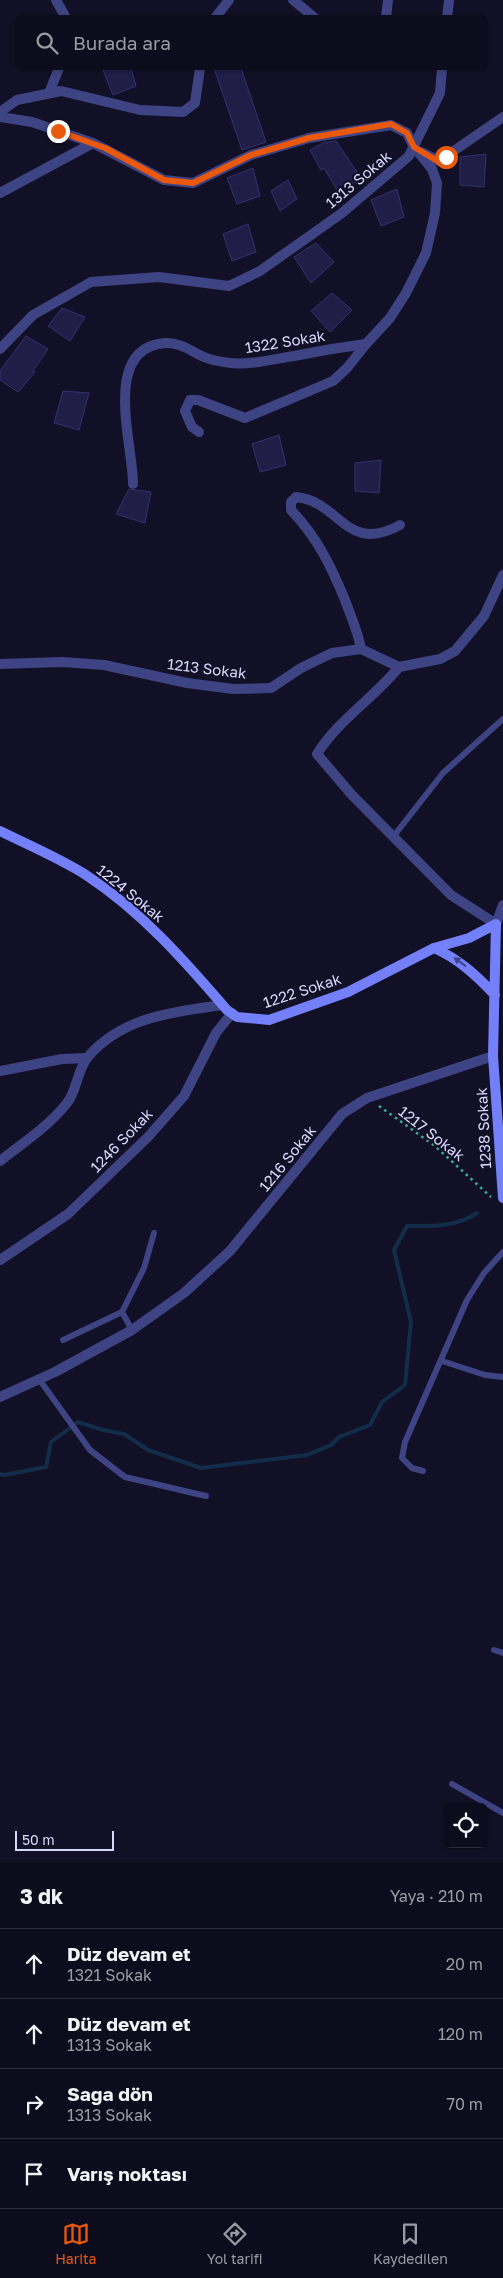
<!DOCTYPE html>
<html lang="tr">
<meta charset="utf-8">
<style>
body{margin:0;font-family:"Golos Text",sans-serif;background:#161525;color:#f1f3f6}
.controls{position:absolute;right:15px;bottom:15px;display:grid;overflow:hidden;border-radius:8px;box-shadow:0 1px 4px #0004}
.controls button{width:45px;height:45px;display:grid;place-items:center;padding:0;border:0;border-bottom:1px solid #2d2c3b;background:#0d0c1c;color:#f1f3f6;font:25px sans-serif}
.scale{position:absolute;left:15px;bottom:12px;width:99px;box-sizing:border-box;padding-left:5px;border:2px solid #d8d8fd;border-top:0;font-size:14px;line-height:18px;white-space:nowrap;color:#d8d8fd;-webkit-text-stroke:4px #111026;paint-order:stroke}
.stop{position:absolute;width:15px;height:15px;margin:-11px;border:4px solid #ea580c;border-radius:50%;background:#fff}
.stop.end{background:#ea580c;border-color:#fff;box-shadow:0 1px 5px #0008}
.list{margin:0;padding:0;list-style:none}
h2{display:flex;justify-content:space-between;align-items:center;height:65px;margin:0;padding:0 20px;font-size:21px}
h2 small{font-size:16px;font-weight:400;color:#9a9ba3}
.list li{display:grid;grid-template-columns:32px 1fr auto;gap:15px;align-items:center;box-sizing:border-box;height:70px;padding:0 20px;border-top:1px solid #2d2c3b}
.list b{display:block;font-size:19px;white-space:nowrap}
.list p{margin:0;font-size:16px;white-space:nowrap;color:#9a9ba3}
.list em{font-size:16px;font-style:normal;color:#9a9ba3}
.icon{flex:none;width:28px;height:28px;fill:none;stroke:currentColor;stroke-width:2;stroke-linecap:round;stroke-linejoin:round}
.map{position:relative;flex:none;width:503px;height:1863px;overflow:hidden}
.search{position:absolute;background:#0d0c1c;box-shadow:0 1px 4px #0004;left:15px;right:15px;top:15px;height:55px;display:flex;align-items:center;gap:12px;box-sizing:border-box;padding:0 18px;border-radius:8px;color:#9a9ba3;font-size:19px}
.sheet{height:345px;background:#0d0c1c}
nav{display:flex;justify-content:space-around;align-items:center;box-sizing:border-box;height:70px;border-top:1px solid #2d2c3b;background:#0d0c1c;font-size:14px;color:#9a9ba3}
nav a{display:grid;justify-items:center;gap:2px}
nav .on{color:#ea580c}
.map>svg:first-child{display:block}
.lines{fill:none;stroke-linecap:round;stroke-linejoin:round}
.stream{stroke:#112d4a;stroke-width:4}
.building{fill:#201d47;stroke:#353071}
.path{stroke:#35b49c;stroke-width:2.5;stroke-dasharray:2.5 4;stroke-linecap:butt}
.service{stroke:#3e4483;stroke-width:6}
.minor{stroke:#3e4483;stroke-width:10}
.tertiary{stroke:#3e4483;stroke-width:10}
.secondary{stroke:#7380f9;stroke-width:10}
.oneway{fill:#3d4285}
.route{stroke:#ea580c;stroke-width:6}
.labels{text-anchor:middle;dominant-baseline:central;stroke-width:4;stroke-linejoin:round;paint-order:stroke}
.street-label{font-size:15px;fill:#d8d8fd;stroke:#111026}
</style>
<div class="map">
<svg width="503" height="1863" viewBox="0 0 503 1863">
<rect width="100%" height="100%" fill="#111026"/>
<g class="lines">
<path class="stream" d="M 0,1474 L 4,1475 L 46,1467 L 51,1442 L 78,1422 L 103,1430 L 124,1434 L 148,1450 L 201,1468 L 307,1455 L 331,1445 L 339,1437 L 370,1425 L 382,1402 L 405,1385 L 411,1322 L 394,1250 L 407,1226 C 431,1226 457,1227 477,1213"/>
</g>
<g class="building">
<polygon points="102,68 131,68 136,86 113,95"/>
<polygon points="214,68 241,68 266,142 242,150"/>
<polygon points="336,141 361,178 339,193 324,168 321,170 310,150 323,143"/>
<polygon points="486,154 484,187 460,185 460,157"/>
<polygon points="253,168 260,196 237,204 227,178"/>
<polygon points="288,180 297,199 280,211 271,191"/>
<polygon points="397,189 404,217 381,226 371,200"/>
<polygon points="248,224 256,252 232,261 223,234"/>
<polygon points="316,243 334,262 311,283 294,257"/>
<polygon points="332,293 352,310 330,332 311,311"/>
<polygon points="62,308 85,317 70,341 48,326"/>
<polygon points="26,336 48,349 33,371 35,372 18,392 0,380 0,371"/>
<polygon points="63,391 89,393 79,430 54,423"/>
<polygon points="279,435 286,465 260,472 252,444"/>
<polygon points="381,460 379,493 355,491 355,463"/>
<polygon points="129,489 151,492 145,523 116,514"/>
</g>
<g class="lines">
<polyline class="path" points="379,1106 435,1146 491,1197"/>
<g class="service">
<polyline points="393,837 443,773 503,719"/>
<polyline points="122,1312 132,1330"/>
<polyline points="63,1340 122,1312 144,1268 154,1233"/>
<polyline points="442,1361 485,1375 503,1377"/>
<polyline points="39,1379 90,1450 125,1477 206,1496"/>
<polyline points="423,1471 412,1468 402,1458 405,1442 467,1300 484,1273 503,1252"/>
<polyline points="494,1650 503,1653"/>
<polyline points="452,1784 503,1813"/>
</g>
<g class="minor">
<polyline points="56,0 66,18"/>
<polyline points="293,0 315,18"/>
<polyline points="215,18 229,0"/>
<polyline points="386,18 388,0"/>
<polyline points="447,18 449,0"/>
<polyline points="49,93 59,68"/>
<polyline points="0,112 17,100 61,91 140,110 183,112 195,103 200,68"/>
<polyline points="0,117 32,122 93,143 164,180 193,183 251,155 309,138 391,125 407,133 414,147 432,169 437,183 435,213 426,253 406,293 390,318 366,344 347,368 333,381 245,418 198,400 190,400 185,411 192,427 199,432"/>
<polyline points="421,152 439,161 503,117"/>
<polyline points="0,193 93,143"/>
<polyline points="0,349 33,315 91,282 159,277 229,286 260,271 342,213 409,156 440,93 442,68"/>
<path d="M 133,484 C 133,443 101,348 165,343 C 180,342 192,352 204,357 C 211,360 222,362 230,363 C 252,365 273,359 294,356 C 318,351 342,347 366,344"/>
<path d="M 361,649 C 358,631 351,617 345,600 C 331,566 317,537 291,510 L 291,502 L 296,497 C 340,501 346,555 400,525"/>
<path d="M 399,667 C 374,698 338,720 317,754 L 352,795 L 451,895 L 496,924"/>
<polyline points="0,1071 62,1059 87,1058"/>
<path d="M 0,1161 C 23,1143 49,1126 67,1103 C 77,1091 77,1071 87,1058 C 121,1017 173,1012 222,1005"/>
<polyline points="0,1260 68,1214 148,1137 184,1096 216,1033 232,1013"/>
</g>
<g class="tertiary">
<polyline points="0,664 62,662 104,665 187,683 233,689 271,688 301,668 332,653 361,649 399,667 440,659 455,651 484,616 503,575"/>
<polyline points="496,924 503,905"/>
<polyline points="0,1397 55,1372 132,1330 184,1293 230,1251 342,1114 367,1098 493,1056"/>
</g>
<g class="secondary">
<path d="M 0,831 C 28,845 59,858 86,875 C 141,911 184,960 227,1010 L 237,1017 L 269,1020 L 348,992 L 434,948"/>
<path d="M 495,995 C 477,976 459,959 434,948 L 469,938 L 496,924 L 493,1056 L 503,1198"/>
</g>
</g>
<defs><path id="oneway-solid" d="M-6-.8H1V-3.2L6.5 0L1 3.2V.8H-6Z" transform="scale(1.25)"/></defs>
<use class="oneway" href="#oneway-solid" transform="translate(460 962) rotate(-144)"/>
<g class="lines">
<polyline class="route" points="58,131 105,148 164,180 193,183 251,155 309,138 391,124 407,133 414,147 439,162 446,157"/>
</g>
<g class="labels">
<g class="street-label">
<text transform="translate(358 179) rotate(-40)">1313 Sokak</text>
<text transform="translate(285 341) rotate(-9)">1322 Sokak</text>
<text transform="translate(207 668) rotate(7)">1213 Sokak</text>
<text transform="translate(131 893) rotate(39)">1224 Sokak</text>
<text transform="translate(302 990) rotate(-18)">1222 Sokak</text>
<text transform="translate(483 1128) rotate(-93)">1238 Sokak</text>
<text transform="translate(432 1133) rotate(38)">1217 Sokak</text>
<text transform="translate(121 1140) rotate(-46)">1246 Sokak</text>
<text transform="translate(287 1158) rotate(-51)">1216 Sokak</text>
</g>
</g>
</svg>
<div class="controls">
<button><svg class="icon" aria-label="locate" viewBox="0 0 24 24"><circle cx="12" cy="12" r="6"/><path d="M12 2v4M12 18v4M2 12h4M18 12h4"/></svg></button>
</div>
<div class="scale">50 m</div>
<div class="stop" style="left:446px;top:157px"></div>
<div class="stop end" style="left:58px;top:131px"></div>
<div class="search"><svg class="icon" aria-label="search" viewBox="0 0 24 24"><circle cx="10" cy="10" r="6"/><path d="M15 15l6 6"/></svg>Burada ara</div>
</div>
<section class="sheet">
<h2>3 dk<small>Yaya · 210 m</small></h2>
<ul class="list">
<li><svg class="icon" aria-label="ahead" viewBox="0 0 24 24"><path d="M12 20V5M6 11l6-6 6 6"/></svg><div><b>Düz devam et</b><p>1321 Sokak</p></div><em>20 m</em></li>
<li><svg class="icon" aria-label="ahead" viewBox="0 0 24 24"><path d="M12 20V5M6 11l6-6 6 6"/></svg><div><b>Düz devam et</b><p>1313 Sokak</p></div><em>120 m</em></li>
<li><svg class="icon" aria-label="right" viewBox="0 0 24 24"><path d="M7 20v-9h11M14 6l5 5-5 5"/></svg><div><b>Sağa dön</b><p>1313 Sokak</p></div><em>70 m</em></li>
<li><svg class="icon" aria-label="arrive" viewBox="0 0 24 24"><path d="M6 21V4h12l-3 4 3 4H6"/></svg><div><b>Varış noktası</b></div></li>
</ul>
</section>
<nav>
<a class="on"><svg class="icon" aria-label="map" viewBox="0 0 24 24"><path d="M3 6l6-2 6 2 6-2v14l-6 2-6-2-6 2zM9 4v14M15 6v14"/></svg>Harita</a>
<a><svg class="icon" aria-label="directions" viewBox="0 0 24 24"><path d="M12 3l9 9-9 9-9-9zM9 14v-3h6M13 9l2 2-2 2"/></svg>Yol tarifi</a>
<a><svg class="icon" aria-label="saved" viewBox="0 0 24 24"><path d="M7 4h10v16l-5-4-5 4z"/></svg>Kaydedilen</a>
</nav>
